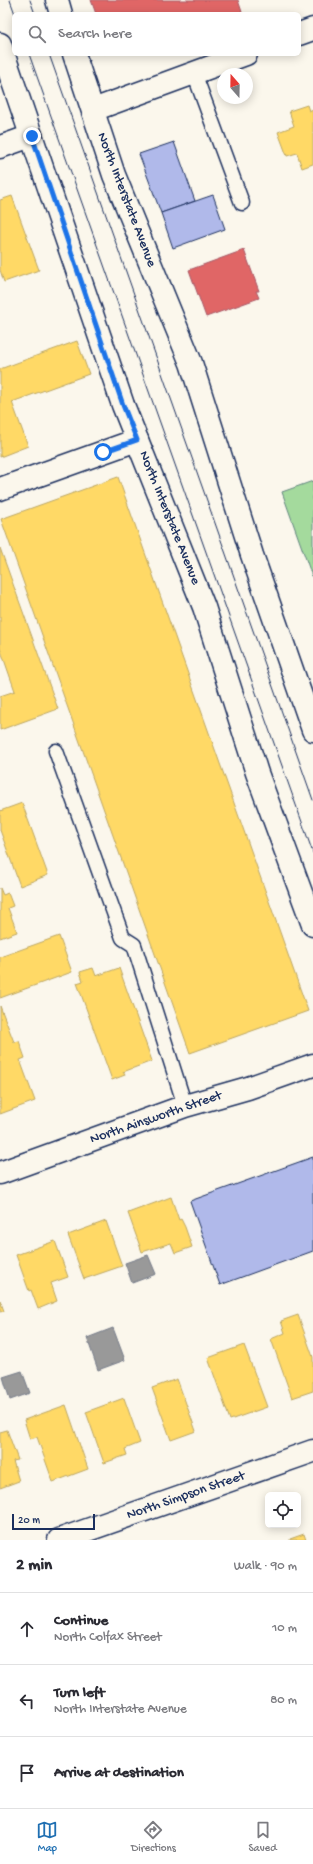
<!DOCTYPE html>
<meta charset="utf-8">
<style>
body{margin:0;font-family:"Gochi Hand",sans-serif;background:#f2f2f3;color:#2b2b33}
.controls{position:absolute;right:12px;bottom:12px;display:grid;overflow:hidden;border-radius:6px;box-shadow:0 2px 10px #0003}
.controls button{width:36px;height:36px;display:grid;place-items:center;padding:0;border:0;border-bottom:1px solid #e1e1e2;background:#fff;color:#2b2b33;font:20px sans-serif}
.compass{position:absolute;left:217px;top:68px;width:36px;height:36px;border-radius:50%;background:#fff;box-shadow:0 2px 10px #0003;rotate:340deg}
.scale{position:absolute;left:12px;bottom:10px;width:83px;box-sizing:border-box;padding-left:4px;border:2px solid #1b2f5e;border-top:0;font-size:11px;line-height:14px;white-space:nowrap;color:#1b2f5e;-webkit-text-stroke:3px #fbf7ec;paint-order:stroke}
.stop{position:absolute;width:12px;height:12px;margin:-9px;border:3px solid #1a73e8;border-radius:50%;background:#fff}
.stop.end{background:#1a73e8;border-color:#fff;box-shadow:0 1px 4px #0008}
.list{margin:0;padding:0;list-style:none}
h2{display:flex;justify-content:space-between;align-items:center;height:52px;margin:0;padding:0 16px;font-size:17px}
h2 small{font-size:13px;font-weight:400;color:#7c7c81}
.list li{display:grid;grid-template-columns:26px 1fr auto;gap:12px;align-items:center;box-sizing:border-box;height:72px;padding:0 16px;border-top:1px solid #e1e1e2}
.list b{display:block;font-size:15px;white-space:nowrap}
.list p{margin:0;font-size:13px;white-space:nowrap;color:#7c7c81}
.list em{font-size:13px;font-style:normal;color:#7c7c81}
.icon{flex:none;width:22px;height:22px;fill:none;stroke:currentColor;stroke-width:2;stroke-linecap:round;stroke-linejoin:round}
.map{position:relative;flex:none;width:313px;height:1540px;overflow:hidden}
.search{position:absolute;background:#fff;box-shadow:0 2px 10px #0003;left:12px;right:12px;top:12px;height:44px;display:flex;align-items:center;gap:10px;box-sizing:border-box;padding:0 14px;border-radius:6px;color:#7c7c81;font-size:15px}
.sheet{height:268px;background:#fff}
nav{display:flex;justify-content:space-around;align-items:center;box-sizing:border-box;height:56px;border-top:1px solid #e1e1e2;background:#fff;font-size:11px;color:#7c7c81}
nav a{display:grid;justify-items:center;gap:2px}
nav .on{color:#1f6fb2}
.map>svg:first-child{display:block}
.green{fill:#a4da9d;stroke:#60847e}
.homes{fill:#ffd966;stroke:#bba664}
.shops{fill:#e06666;stroke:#a55664}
.industry{fill:#999;stroke:#737987}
.building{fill:#b0b9ea;stroke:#1b2f5e}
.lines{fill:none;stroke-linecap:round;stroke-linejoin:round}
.service-casing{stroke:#1b2f5e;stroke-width:17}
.minor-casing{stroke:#1b2f5e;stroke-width:25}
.tertiary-casing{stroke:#1b2f5e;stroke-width:25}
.service{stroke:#fbf7ec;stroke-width:14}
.minor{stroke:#fbf7ec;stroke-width:22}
.tertiary{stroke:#fbf7ec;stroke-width:22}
.tram{stroke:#1b2f5e;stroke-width:1}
.route{stroke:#1a73e8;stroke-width:5}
.labels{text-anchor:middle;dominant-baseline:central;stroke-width:4;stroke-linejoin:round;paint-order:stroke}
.street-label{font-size:14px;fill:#1b2f5e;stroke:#fbf7ec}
</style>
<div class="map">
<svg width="313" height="1540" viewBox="0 0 313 1540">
<rect width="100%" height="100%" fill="#fbf7ec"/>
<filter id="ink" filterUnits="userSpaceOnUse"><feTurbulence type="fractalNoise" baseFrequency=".025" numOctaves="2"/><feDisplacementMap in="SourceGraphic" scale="8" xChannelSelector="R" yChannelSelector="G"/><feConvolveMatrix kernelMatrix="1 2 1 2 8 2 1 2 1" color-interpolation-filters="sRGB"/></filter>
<g filter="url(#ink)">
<polygon class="green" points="313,481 313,579 282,492"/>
<g class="homes">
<polygon points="307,105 309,111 313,109 313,164 302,168 297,153 287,156 278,132 294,126 289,111"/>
<polygon points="12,196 39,270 4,282 0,270 0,200"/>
<polygon points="77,341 89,374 12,402 28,446 0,457 0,369"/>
<polygon points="118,477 308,1011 190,1053 1,519"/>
<polygon points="0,548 58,709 0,730 0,696 15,691 0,648"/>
<polygon points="22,803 48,875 20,886 0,830 0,811"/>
<polygon points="0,888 3,895 8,893 13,906 8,908 17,932 0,938"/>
<polygon points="59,936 72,972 0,998 0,957"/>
<polygon points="93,968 96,976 119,968 152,1061 123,1072 125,1075 112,1080 77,983 83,981 80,972"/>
<polygon points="0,1006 14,1042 19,1041 25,1058 20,1060 35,1101 0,1114"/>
<polygon points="171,1197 179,1220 181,1219 185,1227 192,1247 175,1253 171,1243 142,1252 128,1213"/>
<polygon points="106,1221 122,1266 84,1279 68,1235"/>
<polygon points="55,1241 68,1277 51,1283 57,1301 38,1309 31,1290 29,1291 16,1255"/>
<polygon points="0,1300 4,1311 0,1312"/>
<polygon points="298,1315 313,1357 313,1391 292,1398 271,1339 285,1333 281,1321"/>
<polygon points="244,1345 267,1407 230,1420 208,1358"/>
<polygon points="177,1379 196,1431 171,1440 152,1388"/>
<polygon points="124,1398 140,1443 125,1449 127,1455 104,1463 86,1412"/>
<polygon points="66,1405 88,1469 53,1482 37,1437 30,1439 24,1420"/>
<polygon points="7,1430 18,1460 13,1461 19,1481 0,1488 0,1432"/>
<polygon points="304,1534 306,1540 290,1540 290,1539"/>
</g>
<g class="shops">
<polygon points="91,0 238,0 242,12 235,14 96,14"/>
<polygon points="244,250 259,291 256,291 259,298 206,317 189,270"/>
</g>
<g class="industry">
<polygon points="148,1255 156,1274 132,1283 125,1263"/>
<polygon points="113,1328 125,1360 98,1370 87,1338"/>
<polygon points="22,1371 30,1393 10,1400 3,1377"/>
</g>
<g class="building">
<polygon points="174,142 195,201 161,213 139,154"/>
<polygon points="213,195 225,229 173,248 161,213"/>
<polygon points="313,1157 313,1251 220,1285 190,1201"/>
</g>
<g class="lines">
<defs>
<g id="service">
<polyline points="194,73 242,203"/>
<polyline points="56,751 123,938 134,945 185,1106"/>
</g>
<g id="minor">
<polyline points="299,34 313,29"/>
<polyline points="93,110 246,54"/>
<polyline points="0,147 31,136"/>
<polyline points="0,489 137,440"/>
<polyline points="0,1173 185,1106 248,1088 313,1065"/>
<polyline points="59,1540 313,1451"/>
</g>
<g id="tertiary">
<polyline points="57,0 61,14"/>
<polyline points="0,44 123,405 204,607 257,773 313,925"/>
<polyline points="74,54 114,175 191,363 252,555 313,730"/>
</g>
</defs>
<use href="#service" class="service-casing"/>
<use href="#minor" class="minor-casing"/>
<use href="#tertiary" class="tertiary-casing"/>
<use href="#service" class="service"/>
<use href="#minor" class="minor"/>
<use href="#tertiary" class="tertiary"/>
<g class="tram">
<polyline points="10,0 15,14"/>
<polyline points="30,0 35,14"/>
<polyline points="29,54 313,853"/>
<polyline points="49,54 313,800"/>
</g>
</g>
</g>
<g class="lines" filter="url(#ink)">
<polyline class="route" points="32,136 123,405 137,440 103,452"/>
</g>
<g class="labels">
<g class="street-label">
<text transform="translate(126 200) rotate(69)">North Interstate Avenue</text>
<text transform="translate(169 518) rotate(68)">North Interstate Avenue</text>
<text transform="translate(156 1118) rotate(-19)">North Ainsworth Street</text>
<text transform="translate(186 1496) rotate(-19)">North Simpson Street</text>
</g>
</g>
</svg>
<div class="controls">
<button><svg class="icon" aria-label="locate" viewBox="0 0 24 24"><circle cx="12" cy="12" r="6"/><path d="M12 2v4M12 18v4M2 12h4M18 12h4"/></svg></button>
</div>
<svg class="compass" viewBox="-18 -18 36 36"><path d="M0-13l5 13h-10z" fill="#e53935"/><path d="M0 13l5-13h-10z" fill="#7c7c81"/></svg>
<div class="scale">20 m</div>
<div class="stop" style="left:103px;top:452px"></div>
<div class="stop end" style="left:32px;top:136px"></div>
<div class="search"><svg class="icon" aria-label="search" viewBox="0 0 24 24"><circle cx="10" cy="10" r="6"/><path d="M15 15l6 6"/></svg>Search here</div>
</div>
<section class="sheet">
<h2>2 min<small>Walk · 90 m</small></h2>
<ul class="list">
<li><svg class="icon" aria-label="ahead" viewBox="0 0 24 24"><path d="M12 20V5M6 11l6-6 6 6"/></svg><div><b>Continue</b><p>North Colfax Street</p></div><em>10 m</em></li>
<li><svg class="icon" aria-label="left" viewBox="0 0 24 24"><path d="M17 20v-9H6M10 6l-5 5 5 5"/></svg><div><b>Turn left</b><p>North Interstate Avenue</p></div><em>80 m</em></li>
<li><svg class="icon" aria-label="arrive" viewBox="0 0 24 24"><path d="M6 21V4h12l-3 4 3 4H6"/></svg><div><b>Arrive at destination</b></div></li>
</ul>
</section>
<nav>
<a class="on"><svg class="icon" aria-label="map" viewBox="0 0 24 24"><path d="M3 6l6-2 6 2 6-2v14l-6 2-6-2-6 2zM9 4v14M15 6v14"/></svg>Map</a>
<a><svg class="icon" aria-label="directions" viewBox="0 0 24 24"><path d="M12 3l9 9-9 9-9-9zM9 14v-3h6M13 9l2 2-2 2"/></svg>Directions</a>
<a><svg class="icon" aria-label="saved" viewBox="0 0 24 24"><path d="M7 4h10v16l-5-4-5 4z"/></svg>Saved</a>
</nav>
